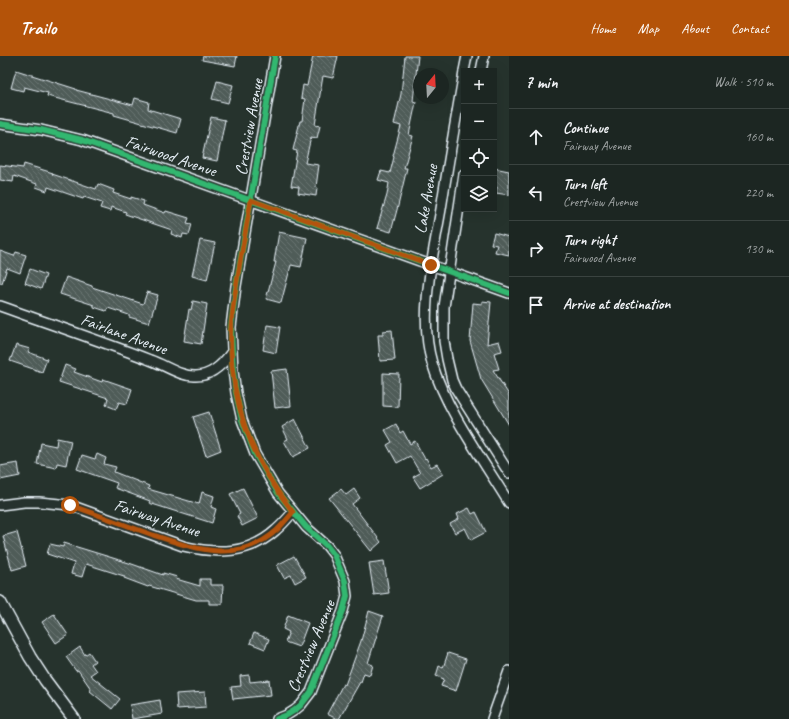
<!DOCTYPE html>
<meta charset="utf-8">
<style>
body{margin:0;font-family:Caveat,sans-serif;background:#29322f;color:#f1f3f6}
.controls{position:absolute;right:12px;top:12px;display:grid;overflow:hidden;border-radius:0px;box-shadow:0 4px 16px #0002}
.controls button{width:36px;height:36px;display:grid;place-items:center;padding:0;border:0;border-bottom:1px solid #3a4340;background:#1c2622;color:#f1f3f6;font:20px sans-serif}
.compass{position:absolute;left:413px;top:12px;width:36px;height:36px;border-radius:50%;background:#1c2622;box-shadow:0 4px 16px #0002;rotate:18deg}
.stop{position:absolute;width:12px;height:12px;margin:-9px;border:3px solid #b45309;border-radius:50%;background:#fff}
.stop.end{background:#b45309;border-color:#fff;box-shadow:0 1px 4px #0008}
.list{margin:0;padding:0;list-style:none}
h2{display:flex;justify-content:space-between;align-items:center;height:52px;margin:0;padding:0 16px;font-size:17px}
h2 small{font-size:13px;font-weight:400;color:#a0a5a5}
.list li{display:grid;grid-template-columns:26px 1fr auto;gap:12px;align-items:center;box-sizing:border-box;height:56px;padding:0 16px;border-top:1px solid #3a4340}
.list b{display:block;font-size:15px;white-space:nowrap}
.list p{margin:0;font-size:13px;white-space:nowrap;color:#a0a5a5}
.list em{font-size:13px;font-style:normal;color:#a0a5a5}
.icon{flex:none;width:22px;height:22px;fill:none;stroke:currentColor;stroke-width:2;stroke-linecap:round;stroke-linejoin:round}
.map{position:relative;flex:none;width:509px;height:663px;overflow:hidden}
header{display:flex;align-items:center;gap:24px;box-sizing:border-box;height:56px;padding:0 20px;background:#b45309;color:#fff}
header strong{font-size:19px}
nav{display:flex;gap:22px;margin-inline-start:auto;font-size:14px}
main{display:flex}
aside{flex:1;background:#1c2622}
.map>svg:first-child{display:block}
.building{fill:url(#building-back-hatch);stroke:#e8f1f8}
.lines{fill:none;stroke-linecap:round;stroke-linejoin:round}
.minor-casing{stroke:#e8f1f8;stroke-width:12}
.tertiary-casing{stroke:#e8f1f8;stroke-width:14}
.minor{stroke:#26332d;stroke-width:9}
.tertiary{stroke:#26332d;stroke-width:11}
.cycleway-casing{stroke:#26332d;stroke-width:8}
.cycleway{stroke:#33b770;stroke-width:6}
.route{stroke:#b45309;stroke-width:5}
.labels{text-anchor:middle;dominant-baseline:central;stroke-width:3;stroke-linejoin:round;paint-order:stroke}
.street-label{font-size:17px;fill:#e8f1f8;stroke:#26332d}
</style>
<header>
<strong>Trailo</strong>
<nav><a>Home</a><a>Map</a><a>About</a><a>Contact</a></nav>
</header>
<main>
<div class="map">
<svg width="509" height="663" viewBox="0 0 509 663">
<defs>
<pattern id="building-back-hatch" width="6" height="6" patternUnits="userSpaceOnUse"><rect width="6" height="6" fill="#505c59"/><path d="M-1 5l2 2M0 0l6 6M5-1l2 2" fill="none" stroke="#697472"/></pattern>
</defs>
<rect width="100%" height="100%" fill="#26332d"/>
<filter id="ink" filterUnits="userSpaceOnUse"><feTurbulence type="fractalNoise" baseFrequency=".025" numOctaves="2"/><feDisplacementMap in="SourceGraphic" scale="8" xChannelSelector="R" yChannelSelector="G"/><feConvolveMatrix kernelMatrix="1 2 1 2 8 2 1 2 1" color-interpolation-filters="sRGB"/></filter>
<g filter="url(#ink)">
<g class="building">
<polygon points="203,0 237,0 235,10 202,4"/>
<polygon points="313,0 338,0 333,22 323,20 315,69 320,70 317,82 311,81 305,107 319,109 316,131 317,131 316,140 298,137 299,131 291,130 297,95 293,94 300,65 302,65 305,43 301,42 303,29 307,30"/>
<polygon points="405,0 418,0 413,45 416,46 409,79 413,80 404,112 407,112 398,150 391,176 377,172 387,139 389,127 378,124 381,115 390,117 394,101 393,100 401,70 394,68 401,38"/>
<polygon points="16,14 76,33 76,34 133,49 135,42 149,46 148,53 181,63 177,77 114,59 114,57 47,40 48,37 24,31 23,35 11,32"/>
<polygon points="217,25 233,29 228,47 212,43"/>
<polygon points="211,61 225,64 217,105 202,102"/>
<polygon points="24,108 53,117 52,118 96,133 98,128 114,134 113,137 131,143 131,141 144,145 143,149 165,157 166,155 189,162 187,167 192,168 189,179 183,178 182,182 171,178 172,174 125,158 126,156 111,151 110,155 100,152 102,147 84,141 83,143 48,131 47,135 36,131 37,128 14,120 13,126 0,124 0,109 23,112"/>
<polygon points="494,112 509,115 509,139 496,137 497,131 494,131"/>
<polygon points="279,176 307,182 301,211 291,209 281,247 266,243 276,206 274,206"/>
<polygon points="494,177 509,181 509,199 495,196 497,189 491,188"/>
<polygon points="200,184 215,187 207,224 192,220"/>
<polygon points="0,195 14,200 16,196 26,199 20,217 7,212 2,227 0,227"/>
<polygon points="30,213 46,219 41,233 25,227"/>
<polygon points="66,221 92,230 92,231 143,248 147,236 158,239 149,267 129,261 129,259 108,252 106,255 94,251 94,249 60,238"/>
<polygon points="193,245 207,248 201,288 184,285 189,253 191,254"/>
<polygon points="482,245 491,246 487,288 499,285 502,295 494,297 499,313 493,314 509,339 509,369 481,323 470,285 473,247 482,248"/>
<polygon points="267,269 280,271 276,297 263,294"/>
<polygon points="392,274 395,304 380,305 378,279 383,279 383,275"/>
<polygon points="16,289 30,293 28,296 47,303 42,316 10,305"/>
<polygon points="65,309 76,313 74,316 102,326 103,323 132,333 127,348 119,346 116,353 106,349 108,342 59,326"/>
<polygon points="287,313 291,350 275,352 271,315"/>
<polygon points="383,317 399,318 398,351 383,350"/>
<polygon points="209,356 221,394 206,400 193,361"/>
<polygon points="295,363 310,392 293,401 284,385 288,383 282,371"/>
<polygon points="396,368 400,377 403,375 410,388 415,385 425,403 426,402 431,411 437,408 443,418 420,432 413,421 420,417 410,400 397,407 387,389 392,386 385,374"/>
<polygon points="57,382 71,385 66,409 57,407 56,412 37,408 41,387 56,390"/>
<polygon points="97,398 106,402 104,408 116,411 114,416 149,430 148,433 199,448 202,436 214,440 211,451 216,453 212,467 149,447 150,445 115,432 117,427 77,413 82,399 95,403"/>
<polygon points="18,407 20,420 0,424 0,410"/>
<polygon points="243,432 258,462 242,470 237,460 240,458 230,438"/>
<polygon points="341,433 346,439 354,433 360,442 352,448 381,486 371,495 329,442"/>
<polygon points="469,452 472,458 476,456 486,476 471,484 465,472 455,477 450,468 459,463 457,458"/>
<polygon points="17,476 26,510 12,514 3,480"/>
<polygon points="64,487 129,507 163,519 163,517 177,521 176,523 200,530 200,523 210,523 210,529 223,529 222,548 209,548 209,544 196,544 149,530 148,531 124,522 124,520 86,508 82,521 71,518 74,507 47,498 50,488 63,491"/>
<polygon points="294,500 306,521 295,527 291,519 284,522 277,509"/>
<polygon points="384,505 389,537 374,539 369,507"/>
<polygon points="369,555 383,560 368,607 373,609 370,619 364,617 361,626 360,626 339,663 337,663 327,658 343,628 345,629 361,585"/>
<polygon points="54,558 68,579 56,587 42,566"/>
<polygon points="288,559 308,567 299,591 285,586 289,576 283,573"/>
<polygon points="254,577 269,583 265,593 250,587"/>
<polygon points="80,591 85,599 89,596 95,605 91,608 96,615 90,619 120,643 112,653 90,635 91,633 78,614 76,615 66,601"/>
<polygon points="448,597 466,603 456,635 441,630 444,623 436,620 439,610 443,612"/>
<polygon points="249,619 250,626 269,624 271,639 233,643 231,631 241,630 240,620"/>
<polygon points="205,636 206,651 177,653 176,638"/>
<polygon points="160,644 162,658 132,663 130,649"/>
</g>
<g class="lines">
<defs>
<g id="minor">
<polyline points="275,0 236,230 231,271 233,315 236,337 242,364 255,398 278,437 306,471 327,490 334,499 345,525 347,540 343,555 311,636 301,649 295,654 287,659 277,663"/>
<polyline points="464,15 467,0"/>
<polyline points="481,15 484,0"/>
<path d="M 464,16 C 456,62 448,108 441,153 C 433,200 418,260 432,307 C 446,354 483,404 509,447"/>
<polyline points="0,68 41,74 82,84 509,237"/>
<polyline points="464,118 444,251 444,285 447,303 452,324 456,333 509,417"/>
<path d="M 0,250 C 50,268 101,285 150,304 C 165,309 181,321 196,320 C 211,320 223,308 231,297"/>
<path d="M 0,449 L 24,446 L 39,446 L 70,449 L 183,490 C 216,498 249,499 276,474 C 282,469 288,462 293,456"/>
<polyline points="492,663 509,615"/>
</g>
<polyline id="tertiary" points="0,546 30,601 45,624 74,663"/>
</defs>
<use href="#minor" class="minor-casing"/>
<use href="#tertiary" class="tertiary-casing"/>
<use href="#minor" class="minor"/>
<use href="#tertiary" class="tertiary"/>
<defs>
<g id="cycleway">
<polyline points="275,0 236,230 231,271 233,315 236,337 242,364 255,398 278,437 306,471 327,490 334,499 345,525 347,540 343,555 311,636 301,649 295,654 287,659 277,663"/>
<polyline points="0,68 41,74 82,84 509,237"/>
</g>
</defs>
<use href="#cycleway" class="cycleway-casing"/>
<use href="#cycleway" class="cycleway"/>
</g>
</g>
<g class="lines" filter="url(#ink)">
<path class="route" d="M 70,449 C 98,459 126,469 153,479 C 196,493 238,509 277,474 C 282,469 288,462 293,456 C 258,412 238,367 232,310 C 231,297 230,283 231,270 C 235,228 244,186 251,144 L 431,209"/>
</g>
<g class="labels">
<g class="street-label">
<text transform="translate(249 71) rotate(-80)">Crestview Avenue</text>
<text transform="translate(171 100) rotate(19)">Fairwood Avenue</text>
<text transform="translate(426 143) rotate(-80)">Lake Avenue</text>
<text transform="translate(124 278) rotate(20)">Fairlane Avenue</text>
<text transform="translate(157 462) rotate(18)">Fairway Avenue</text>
<text transform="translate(311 590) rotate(-67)">Crestview Avenue</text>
</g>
</g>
</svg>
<div class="controls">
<button>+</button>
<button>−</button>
<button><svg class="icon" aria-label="locate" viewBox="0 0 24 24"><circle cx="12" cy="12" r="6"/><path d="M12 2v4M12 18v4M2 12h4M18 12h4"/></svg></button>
<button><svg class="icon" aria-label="layers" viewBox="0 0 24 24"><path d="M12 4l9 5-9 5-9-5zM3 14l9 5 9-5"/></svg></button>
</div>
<svg class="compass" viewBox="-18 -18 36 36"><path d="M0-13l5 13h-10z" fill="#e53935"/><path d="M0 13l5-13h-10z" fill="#a0a5a5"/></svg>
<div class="stop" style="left:70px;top:449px"></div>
<div class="stop end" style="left:431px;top:209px"></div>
</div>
<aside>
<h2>7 min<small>Walk · 510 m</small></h2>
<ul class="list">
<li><svg class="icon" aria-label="ahead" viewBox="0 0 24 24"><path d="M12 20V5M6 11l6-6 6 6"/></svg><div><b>Continue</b><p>Fairway Avenue</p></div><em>160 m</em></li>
<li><svg class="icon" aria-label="left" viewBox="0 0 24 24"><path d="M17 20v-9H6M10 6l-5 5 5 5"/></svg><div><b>Turn left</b><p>Crestview Avenue</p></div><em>220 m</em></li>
<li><svg class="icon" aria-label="right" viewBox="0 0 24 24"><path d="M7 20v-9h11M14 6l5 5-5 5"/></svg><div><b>Turn right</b><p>Fairwood Avenue</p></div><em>130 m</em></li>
<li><svg class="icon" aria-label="arrive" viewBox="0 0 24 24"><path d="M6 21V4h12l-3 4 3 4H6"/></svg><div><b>Arrive at destination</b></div></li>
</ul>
</aside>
</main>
